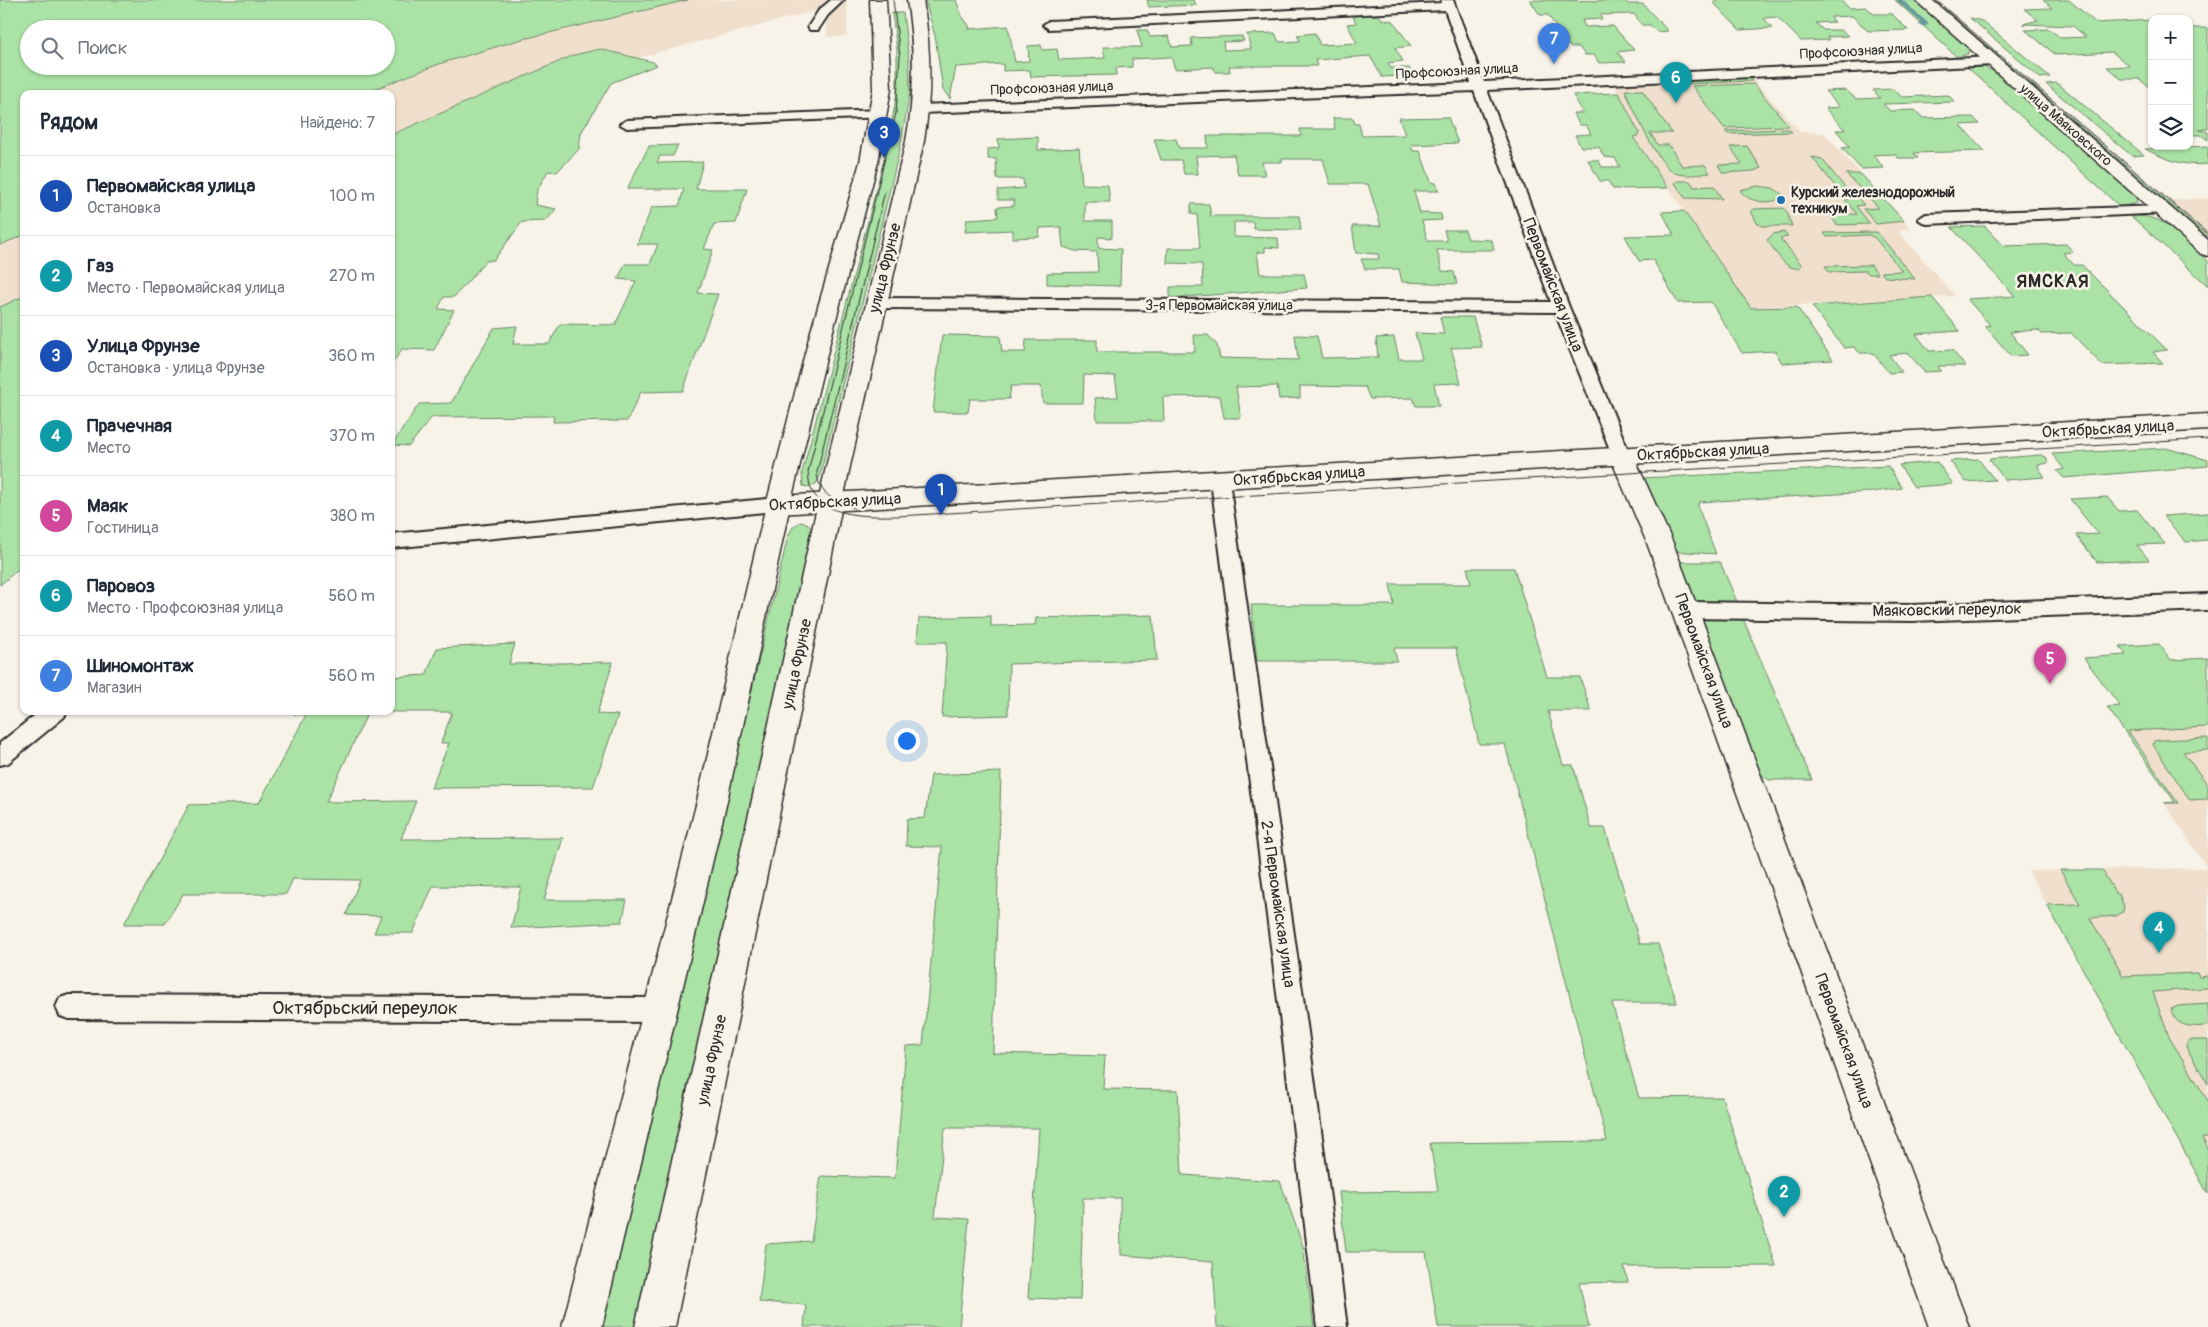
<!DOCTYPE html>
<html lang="ru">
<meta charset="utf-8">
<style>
body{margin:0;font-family:Pangolin,sans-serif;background:#f6f6f7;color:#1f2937}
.controls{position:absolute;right:15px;top:15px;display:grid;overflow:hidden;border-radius:10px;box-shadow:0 1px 4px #0004}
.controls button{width:45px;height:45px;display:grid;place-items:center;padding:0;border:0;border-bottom:1px solid #e0e1e3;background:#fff;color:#1f2937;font:25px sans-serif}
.you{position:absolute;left:906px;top:740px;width:18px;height:18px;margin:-12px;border:4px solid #fff;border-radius:50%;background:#1a73e8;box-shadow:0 0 0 8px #1a73e833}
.badge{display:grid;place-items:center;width:32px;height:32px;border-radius:50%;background:#7c3aed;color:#fff;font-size:16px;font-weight:700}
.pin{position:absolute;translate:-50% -41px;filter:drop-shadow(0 1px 2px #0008)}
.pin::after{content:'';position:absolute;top:26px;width:18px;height:15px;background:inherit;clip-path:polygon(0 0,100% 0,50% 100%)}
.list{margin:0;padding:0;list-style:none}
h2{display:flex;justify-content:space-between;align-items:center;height:65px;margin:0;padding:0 20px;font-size:21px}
h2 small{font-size:16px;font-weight:400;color:#747a83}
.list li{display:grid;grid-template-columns:32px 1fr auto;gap:15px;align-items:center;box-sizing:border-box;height:80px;padding:0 20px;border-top:1px solid #e0e1e3}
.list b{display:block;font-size:19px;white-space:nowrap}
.list p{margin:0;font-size:16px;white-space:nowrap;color:#747a83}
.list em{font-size:16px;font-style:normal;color:#747a83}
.icon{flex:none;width:28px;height:28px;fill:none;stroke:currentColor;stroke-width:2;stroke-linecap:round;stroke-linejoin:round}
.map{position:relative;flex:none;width:2208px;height:1327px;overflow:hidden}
.search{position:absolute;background:#fff;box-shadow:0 1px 4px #0004;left:20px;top:20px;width:375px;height:55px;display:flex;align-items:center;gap:12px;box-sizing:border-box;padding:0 18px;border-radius:28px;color:#747a83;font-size:19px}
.panel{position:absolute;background:#fff;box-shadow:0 1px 4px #0004;left:20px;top:90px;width:375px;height:625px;border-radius:10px}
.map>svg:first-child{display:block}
.built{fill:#f0dfcd}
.green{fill:#abe2a5;stroke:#6b8668;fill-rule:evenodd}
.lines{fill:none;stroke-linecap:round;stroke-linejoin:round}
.stream{stroke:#67989c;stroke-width:4}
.minor-casing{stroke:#2b2b2b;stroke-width:4}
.tertiary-casing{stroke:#2b2b2b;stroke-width:3}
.secondary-casing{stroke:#2b2b2b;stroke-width:3}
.primary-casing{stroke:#2b2b2b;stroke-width:3}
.minor{fill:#f7f3e8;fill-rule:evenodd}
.tertiary{fill:#f7f3e8;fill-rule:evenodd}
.secondary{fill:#f7f3e8;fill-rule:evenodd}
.primary{fill:#f7f3e8;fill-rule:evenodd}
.tram{stroke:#2b2b2b;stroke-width:1}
.poi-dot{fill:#1f6fb2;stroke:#f7f3e8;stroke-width:2}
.labels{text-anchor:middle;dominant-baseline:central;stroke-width:5;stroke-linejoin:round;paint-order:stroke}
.far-street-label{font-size:14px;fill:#2b2b2b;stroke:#f7f3e8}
.far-poi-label{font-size:14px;font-weight:bold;fill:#2b2b2b;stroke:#f7f3e8;text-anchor:start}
.street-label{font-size:16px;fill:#2b2b2b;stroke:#f7f3e8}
.far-district-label{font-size:18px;font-weight:bold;letter-spacing:1px;fill:#2b2b2b;stroke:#f7f3e8}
.near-street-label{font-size:19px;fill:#2b2b2b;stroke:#f7f3e8}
</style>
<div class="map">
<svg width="2208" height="1327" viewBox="0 0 2208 1327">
<rect width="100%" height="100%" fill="#f7f3e8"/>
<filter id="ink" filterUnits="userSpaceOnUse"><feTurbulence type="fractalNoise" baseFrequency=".02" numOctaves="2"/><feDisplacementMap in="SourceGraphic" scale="10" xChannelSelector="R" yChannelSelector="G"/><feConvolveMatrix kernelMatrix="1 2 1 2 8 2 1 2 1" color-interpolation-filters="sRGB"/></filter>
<g filter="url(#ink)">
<g class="built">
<polygon points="688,0 847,0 847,36 827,37 826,8 634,59 610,50 600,49 574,55 391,135 391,94 361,94 442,63 519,40"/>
<polygon points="1751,77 1800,132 1824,133 1911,229 1898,231 1955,296 1751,308 1633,136 1637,134 1614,84"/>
<polygon points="2208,198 2208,247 2155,201"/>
<polygon points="24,235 24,296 0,307 0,245"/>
<polygon points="2208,702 2208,1194 2028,871 2207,868 2164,803 2175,802 2107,707"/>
</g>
<g class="green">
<path d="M 0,0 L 688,0 L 519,40 L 442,63 L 361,94 L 24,94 L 24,235 L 0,245 ZM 29,29 L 386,29 L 386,66 L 29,66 Z"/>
<polygon points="925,0 956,0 962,16 970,27 968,29 1008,26 1015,62 1029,61 1028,46 1041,45 1042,50 1057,49 1059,60 1105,58 1103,47 1142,47 1137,30 1147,30 1150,37 1169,36 1172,47 1192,46 1191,38 1242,36 1244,41 1223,42 1224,50 1251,49 1247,34 1275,33 1279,42 1300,41 1297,35 1315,33 1320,45 1357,43 1347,24 1356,23 1353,16 1378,15 1384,20 1393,21 1411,46 1395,48 1403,61 1388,63 1391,68 1409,68 1413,75 1382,77 1370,56 1315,60 1317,66 1229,66 1230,72 1216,72 1213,67 1175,69 1171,57 1132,59 1132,67 1116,68 1116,75 1031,77 1030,70 1003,71 1003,64 956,67 950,99 943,90 935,36"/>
<polygon points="1147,0 1194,0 1196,5 1149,7"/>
<polygon points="1530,0 1625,1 1628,4 1643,4 1668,31 1657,32 1650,25 1642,25 1634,14 1600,15 1602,19 1582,20 1585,27 1613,26 1634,50 1617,52 1626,62 1599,63 1594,55 1585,55 1579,47 1570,47 1548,15 1540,15"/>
<polygon points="1716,0 1840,0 1849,8 1866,7 1874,14 1892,14 1908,30 1868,31 1852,16 1831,17 1834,22 1816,23 1823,30 1841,30 1848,36 1827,37 1829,40 1801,41 1777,17 1764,18 1772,28 1740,30 1713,2"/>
<polygon points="1895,0 1913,0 1969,49 1968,54 1957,57"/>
<polygon points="1928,0 1934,0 2208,236 2202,236"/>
<polygon points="2043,0 2069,0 2096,23 2152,20 2152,89 2139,79 2121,79 2107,67 2130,66 2112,52 2056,55 2025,30 2049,29 2061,38 2086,37 2073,26 2023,24 2038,20 2024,9 2052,8"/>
<polygon points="892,13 903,13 909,60 910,92 900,148 820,476 816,484 809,487 803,486 802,473 887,148 897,93 897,50"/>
<polygon points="1970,18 1982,21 2050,77 2040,78"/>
<polygon points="2189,28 2208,28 2208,129 2199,130 2208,132 2208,140 2201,135 2189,135"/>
<polygon points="600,49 653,62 657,65 611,83 581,133 579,149 557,172 548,171 537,190 535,205 556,209 546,221 522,222 494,260 486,261 454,297 444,297 438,309 454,310 434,350 402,349 391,366 391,135 574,55"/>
<polygon points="1965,65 1984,67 1997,73 2136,196 2137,203 2120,207"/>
<polygon points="1749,77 1752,81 1689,84 1686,80"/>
<polygon points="2057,83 2144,155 2132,156 2046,84"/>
<polygon points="1754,84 1789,126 1724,128 1692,86"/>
<polygon points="1893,89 1902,97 1948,95 1955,102 1883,104 1890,111 1915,110 1923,118 1973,117 1980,124 1960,125 1985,151 1914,153 1918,158 1898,158 1895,154 1873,155 1884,168 1861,169 1842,148 1850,147 1836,130 1845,130 1825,108 1840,107 1825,91 1846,90 1856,99 1880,98 1873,90"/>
<path d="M 1625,90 L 1642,90 L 1672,133 L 1650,133 L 1658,145 L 1669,145 L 1682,166 L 1705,165 L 1710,173 C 1699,174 1685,177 1675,173 C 1658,166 1633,108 1625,90 Z"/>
<polygon points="1619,93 1639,133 1638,136 1633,137 1668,188 1613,189 1608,181 1600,181 1588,160 1598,160 1602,167 1620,167 1615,158 1604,157 1599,147 1581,147 1575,135 1591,134 1586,125 1580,125 1573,113 1583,113 1573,95"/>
<polygon points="1448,117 1458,143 1411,145 1413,151 1420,151 1431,182 1436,183 1439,191 1414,191 1420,213 1441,214 1442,220 1422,221 1428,241 1447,241 1444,230 1465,230 1468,239 1492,240 1494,250 1437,250 1442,271 1454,272 1457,284 1402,282 1399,269 1365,269 1361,259 1379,259 1378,254 1356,253 1352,226 1381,226 1368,184 1330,184 1323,159 1281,159 1282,162 1262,162 1265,175 1238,175 1234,155 1196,156 1198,174 1184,174 1181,160 1161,160 1154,139 1176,139 1179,148 1208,148 1207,136 1301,136 1300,129 1335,129 1333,118 1353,118 1355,124 1359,124 1362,136 1405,135 1399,118"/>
<polygon points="1789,129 1792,132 1728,134 1725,131"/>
<polygon points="1038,137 1038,150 1079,148 1082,184 1108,185 1110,202 1085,202 1085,221 1112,221 1112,238 1098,237 1098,248 1121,249 1120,286 1047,284 1047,273 1098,272 1097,252 1075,251 1063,247 1061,227 1040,228 1039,237 1013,238 1013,230 965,232 967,219 998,217 997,207 1014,206 1014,200 998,200 998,190 1024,188 1023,179 997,179 996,159 988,159 988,149 999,148 998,139"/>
<polygon points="678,145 673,156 660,156 657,163 703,162 696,189 747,189 736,223 714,224 704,249 713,250 698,293 718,294 683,391 641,392 627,421 553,422 554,416 432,417 409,446 392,445 419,404 451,403 494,328 517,326 513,344 549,344 560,324 615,325 636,281 618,279 625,264 650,264 658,244 637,244 652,207 679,206 684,189 627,189 649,146"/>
<polygon points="1747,146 1761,168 1754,171 1723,173 1718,165 1742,164 1730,147"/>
<path d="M 2208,146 L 2208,164 C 2185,167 2165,159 2145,149 Z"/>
<polygon points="1812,157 1822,159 1846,189 1851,189 1864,205 1856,206 1870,224 1837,225 1830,215 1857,214 1845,200 1849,199 1846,195 1842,195"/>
<polygon points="1846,174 1861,174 1904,221 1876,224 1863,209 1879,208"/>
<polygon points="1677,181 1690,181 1694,187 1714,186 1722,199 1685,198 1675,183"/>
<path d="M 1757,186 L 1773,188 L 1782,194 L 1782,197 C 1772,206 1746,202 1740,190 Z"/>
<polygon points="1191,204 1209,204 1211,216 1299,216 1301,230 1254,229 1253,222 1234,222 1234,237 1278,238 1279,248 1265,247 1265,252 1257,252 1260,274 1304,274 1307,288 1170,298 1170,287 1203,287 1202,264 1167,263 1168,248 1200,248 1197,215 1191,214"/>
<polygon points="1783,208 1787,212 1792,226 1763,226 1757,223 1751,211 1754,209"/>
<polygon points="1684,211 1751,308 1797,307 1833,360 1782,363 1775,351 1742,353 1711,302 1678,303 1653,260 1639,261 1625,236 1674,235 1662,212"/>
<path d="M 2131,216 C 2167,214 2183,239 2208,261 L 2208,286 Z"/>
<polygon points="1985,226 2004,246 2066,244 2073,252 2063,253 2074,265 2082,265 2167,350 2153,352 2163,363 2102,365 2071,333 2042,334 2038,330 2010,332 2028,355 2011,356 1985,326 1990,325 1967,299 2015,296 1951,227"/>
<path d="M 1784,232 L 1788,237 L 1780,238 L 1801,264 L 1800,268 C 1784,271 1776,251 1767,240 L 1773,234 Z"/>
<polygon points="1877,232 1915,279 1885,277 1881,272 1902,271 1875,238 1869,235 1827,237 1824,233"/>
<polygon points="1871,265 1878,274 1869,274 1866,271 1829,272 1825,266"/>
<polygon points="24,296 24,564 0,585 0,307"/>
<polygon points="1932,297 1960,331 1916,334 1929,351 1952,350 1965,366 1938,366 1941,371 1924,372 1908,353 1889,355 1902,372 1889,373 1873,353 1860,353 1854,347 1844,348 1812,306"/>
<polygon points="1440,317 1473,317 1482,347 1451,348 1461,383 1434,384 1439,406 1416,406 1413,398 1370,399 1365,387 1300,386 1300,398 1279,399 1277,386 1236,387 1241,418 1224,418 1220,396 1163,397 1164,421 1097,421 1095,398 1118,397 1115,376 1084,375 1083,403 1043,403 1041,386 1011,386 1009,399 970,399 968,412 933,412 942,335 1000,336 1002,352 1025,352 1026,340 1097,340 1097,352 1195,352 1194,335 1208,335 1217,345 1220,358 1298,360 1295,335 1317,336 1322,358 1378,357 1376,338 1394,337 1399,359 1422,359 1415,333 1444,334"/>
<polygon points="2166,448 2208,460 2208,466 2064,478 2057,471 2064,469 2052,454"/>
<polygon points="2041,455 2046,457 2048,463 2037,465 2045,477 2005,480 1989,459"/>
<polygon points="1978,459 1995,480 1966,482 1950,461"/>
<polygon points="1937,462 1953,484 1914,487 1899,465"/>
<polygon points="1888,466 1902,488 1872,492 1699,502 1698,507 1716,554 1672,551 1641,478"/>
<polygon points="2107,497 2119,511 2137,510 2165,544 2137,545 2149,560 2097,562 2076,535 2098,534 2070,499"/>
<polygon points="2208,513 2208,540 2186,542 2163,516"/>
<polygon points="800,522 807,523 811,528 762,773 639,1327 602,1327 788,536 793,527"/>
<polygon points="1682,562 1720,562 1738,604 1698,604 1692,601 1677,563"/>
<polygon points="1467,568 1514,568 1547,677 1580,677 1591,711 1548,711 1563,765 1573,765 1591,828 1605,828 1640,944 1658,944 1677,1003 1612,1003 1639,1098 1722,1097 1776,1266 1624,1267 1628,1282 1579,1283 1589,1327 1438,1327 1426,1252 1346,1252 1339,1192 1438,1191 1430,1143 1607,1141 1505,744 1479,744 1456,648 1394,648 1397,661 1257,661 1251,605 1394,605 1390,584 1471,584"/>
<polygon points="1741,614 1812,780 1769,780 1757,772 1700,616"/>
<polygon points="1153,615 1157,660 1009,664 1008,715 942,717 947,642 917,642 919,618 991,616 991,626 1035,625 1036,618"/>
<polygon points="515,644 509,664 613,662 597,714 618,715 593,787 431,788 449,743 441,743 452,712 368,712 326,802 416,801 401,839 563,838 544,900 627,900 622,922 511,928 521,887 433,886 413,933 374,933 381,916 346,915 360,880 293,879 286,894 183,894 165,924 124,924 189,805 259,803 306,715 294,714 296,711 391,711 391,677 426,675 437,648"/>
<polygon points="2159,644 2171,660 2208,658 2208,727 2128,731 2178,803 2164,803 2175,802 2107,707 2120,706 2084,658 2126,655 2120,646"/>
<polygon points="2208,738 2208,750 2183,752 2208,785 2208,799 2190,800 2153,745 2154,741 2160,740"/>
<polygon points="1001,772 993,1053 1105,1056 1103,1089 1178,1090 1182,1175 1280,1181 1303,1246 1314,1327 1217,1327 1213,1262 1121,1255 1120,1198 1083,1198 1080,1300 1028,1298 1039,1128 945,1128 935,1217 969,1219 959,1327 804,1327 806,1305 759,1302 766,1244 811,1241 821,1176 895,1178 906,1046 923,1045 942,847 906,846 907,819 925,818 931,775"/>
<polygon points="2060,870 2102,870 2116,894 2119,894 2124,906 2123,912 2116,916 2090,918 2123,976 2197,973 2199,977 2208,976 2208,988 2153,992 2169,1037 2208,1101 2208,1138 2202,1138 2208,1148 2208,1194 2047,905 2080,904"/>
<path d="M 2208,1004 L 2208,1026 C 2192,1027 2175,1028 2171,1009 L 2178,1006 Z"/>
<polygon points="2190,1040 2208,1040 2208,1084 2186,1047 2187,1043"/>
</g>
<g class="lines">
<polyline class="stream" points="1899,0 1926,24 1921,24"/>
<defs>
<g id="minor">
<polygon points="831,0 844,0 828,15 818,30 810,30 808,27 819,10"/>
<polygon points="1441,0 1453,0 1484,82 1993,57 1999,61 1993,65 1487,90 1569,307 1631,457 1628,461 1622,463 1616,461 1613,457 1555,312 877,308 869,303 877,298 1551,302 1474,91 921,113 914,109 921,105 1471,83 1445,10 1049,29 1043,25 1049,21 1442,3"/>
<polygon points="879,110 884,111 886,114 884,117 627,128 620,124 627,120"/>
<polygon points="2163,206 2168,207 2170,210 2168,213 1926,224 1918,219 1926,214"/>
<polygon points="1220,475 1227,476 1229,481 1308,1032 1347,1327 1317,1327 1282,1032 1211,481 1213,476"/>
<polygon points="778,498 785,500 788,505 785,510 391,548 391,534"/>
<polygon points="2208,594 2208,610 1912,621 1685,618 1678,615 1675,610 1678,605 1685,602 1912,605"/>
<polygon points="40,711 67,711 64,717 8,763 0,765 0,743"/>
<polygon points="69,995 661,998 670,1001 674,1010 670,1019 661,1022 69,1019 60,1016 56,1007 60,998"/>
</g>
<polygon id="tertiary" points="1622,449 1630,451 1634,457 1673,543 1969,1327 1929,1327 1647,543 1610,457 1614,451"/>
<polygon id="secondary" points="2208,414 2208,430 778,514 769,511 766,505 769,499 778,496"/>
<g id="primary">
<polygon points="870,0 886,0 891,89 878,162 831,338 790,505 727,801 602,1327 562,1327 697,801 766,505 809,338 860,162 873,89"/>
<path d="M 907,0 L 923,0 C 931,48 932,93 924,141 L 849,471 L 675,1327 L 635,1327 L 825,471 L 906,141 C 915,93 915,48 907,0 Z"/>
<polygon points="1915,0 1932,0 2208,240 2208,256 2201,254"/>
</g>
</defs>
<use href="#minor" class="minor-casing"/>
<use href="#tertiary" class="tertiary-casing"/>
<use href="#secondary" class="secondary-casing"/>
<use href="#primary" class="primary-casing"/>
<use href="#minor" class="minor"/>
<use href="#tertiary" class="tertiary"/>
<use href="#secondary" class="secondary"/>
<use href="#primary" class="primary"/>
<g class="tram">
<path d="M 893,0 L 900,56 L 896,113 L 808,472 C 809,478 809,486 812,491 C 828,519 871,516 898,516 L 2208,439"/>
<polyline points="1936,0 2208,234"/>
<path d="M 855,508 C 836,502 818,495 817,472 L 885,191"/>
</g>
</g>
</g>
<circle class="poi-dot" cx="1781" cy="200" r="5"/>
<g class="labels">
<g class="far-street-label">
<text transform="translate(1861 51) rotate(-3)">Профсоюзная улица</text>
<text transform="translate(1457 71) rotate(-3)">Профсоюзная улица</text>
<text transform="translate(1052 88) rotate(-2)">Профсоюзная улица</text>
<text transform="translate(2066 125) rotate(41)">улица Маяковского</text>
<text x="1219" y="305">3-я Первомайская улица</text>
</g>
<g class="far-poi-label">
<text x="1791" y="192">Курский железнодорожный<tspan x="1791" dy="16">техникум</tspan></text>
</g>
<g class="street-label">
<text transform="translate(885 268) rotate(-76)">улица Фрунзе</text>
<text transform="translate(1553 285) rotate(69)">Первомайская улица</text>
<text transform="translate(2108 429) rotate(-3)">Октябрьская улица</text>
<text transform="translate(1703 452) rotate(-3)">Октябрьская улица</text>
<text transform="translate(1299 476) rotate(-4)">Октябрьская улица</text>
<text transform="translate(835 502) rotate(-3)">Октябрьская улица</text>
<text transform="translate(1947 610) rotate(-1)">Маяковский переулок</text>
<text transform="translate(1704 661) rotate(70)">Первомайская улица</text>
<text transform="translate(797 664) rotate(-78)">улица Фрунзе</text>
<text transform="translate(1278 904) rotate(82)">2-я Первомайская улица</text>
<text transform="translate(1844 1041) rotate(70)">Первомайская улица</text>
<text transform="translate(712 1060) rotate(-78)">улица Фрунзе</text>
</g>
<g class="far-district-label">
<text x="2053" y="281">ЯМСКАЯ</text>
</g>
<g class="near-street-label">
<text x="365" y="1008">Октябрьский переулок</text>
</g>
</g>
</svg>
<div class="controls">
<button>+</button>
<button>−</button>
<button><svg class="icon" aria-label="layers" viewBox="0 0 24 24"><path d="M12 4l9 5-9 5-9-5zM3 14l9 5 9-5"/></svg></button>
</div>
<div class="you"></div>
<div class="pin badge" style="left:941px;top:515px;background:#1a4fb4">1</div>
<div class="pin badge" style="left:1784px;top:1217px;background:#0f9aa8">2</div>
<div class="pin badge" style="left:884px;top:158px;background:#1a4fb4">3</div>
<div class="pin badge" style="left:2159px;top:953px;background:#0f9aa8">4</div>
<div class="pin badge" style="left:2050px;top:684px;background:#d1479c">5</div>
<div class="pin badge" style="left:1676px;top:103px;background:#0f9aa8">6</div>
<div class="pin badge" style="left:1554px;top:64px;background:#3f7fe0">7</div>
<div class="search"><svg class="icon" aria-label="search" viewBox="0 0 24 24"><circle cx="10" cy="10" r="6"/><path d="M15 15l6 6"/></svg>Поиск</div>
<section class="panel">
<h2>Рядом<small>Найдено: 7</small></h2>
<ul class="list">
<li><span class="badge" style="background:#1a4fb4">1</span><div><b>Первомайская улица</b><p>Остановка</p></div><em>100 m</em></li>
<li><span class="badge" style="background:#0f9aa8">2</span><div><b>Газ</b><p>Место · Первомайская улица</p></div><em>270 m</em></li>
<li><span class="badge" style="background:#1a4fb4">3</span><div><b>Улица Фрунзе</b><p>Остановка · улица Фрунзе</p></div><em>360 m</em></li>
<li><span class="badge" style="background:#0f9aa8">4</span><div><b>Прачечная</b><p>Место</p></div><em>370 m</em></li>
<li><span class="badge" style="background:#d1479c">5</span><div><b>Маяк</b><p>Гостиница</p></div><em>380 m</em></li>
<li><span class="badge" style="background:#0f9aa8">6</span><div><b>Паровоз</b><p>Место · Профсоюзная улица</p></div><em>560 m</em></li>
<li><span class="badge" style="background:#3f7fe0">7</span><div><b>Шиномонтаж</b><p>Магазин</p></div><em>560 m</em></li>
</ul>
</section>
</div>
